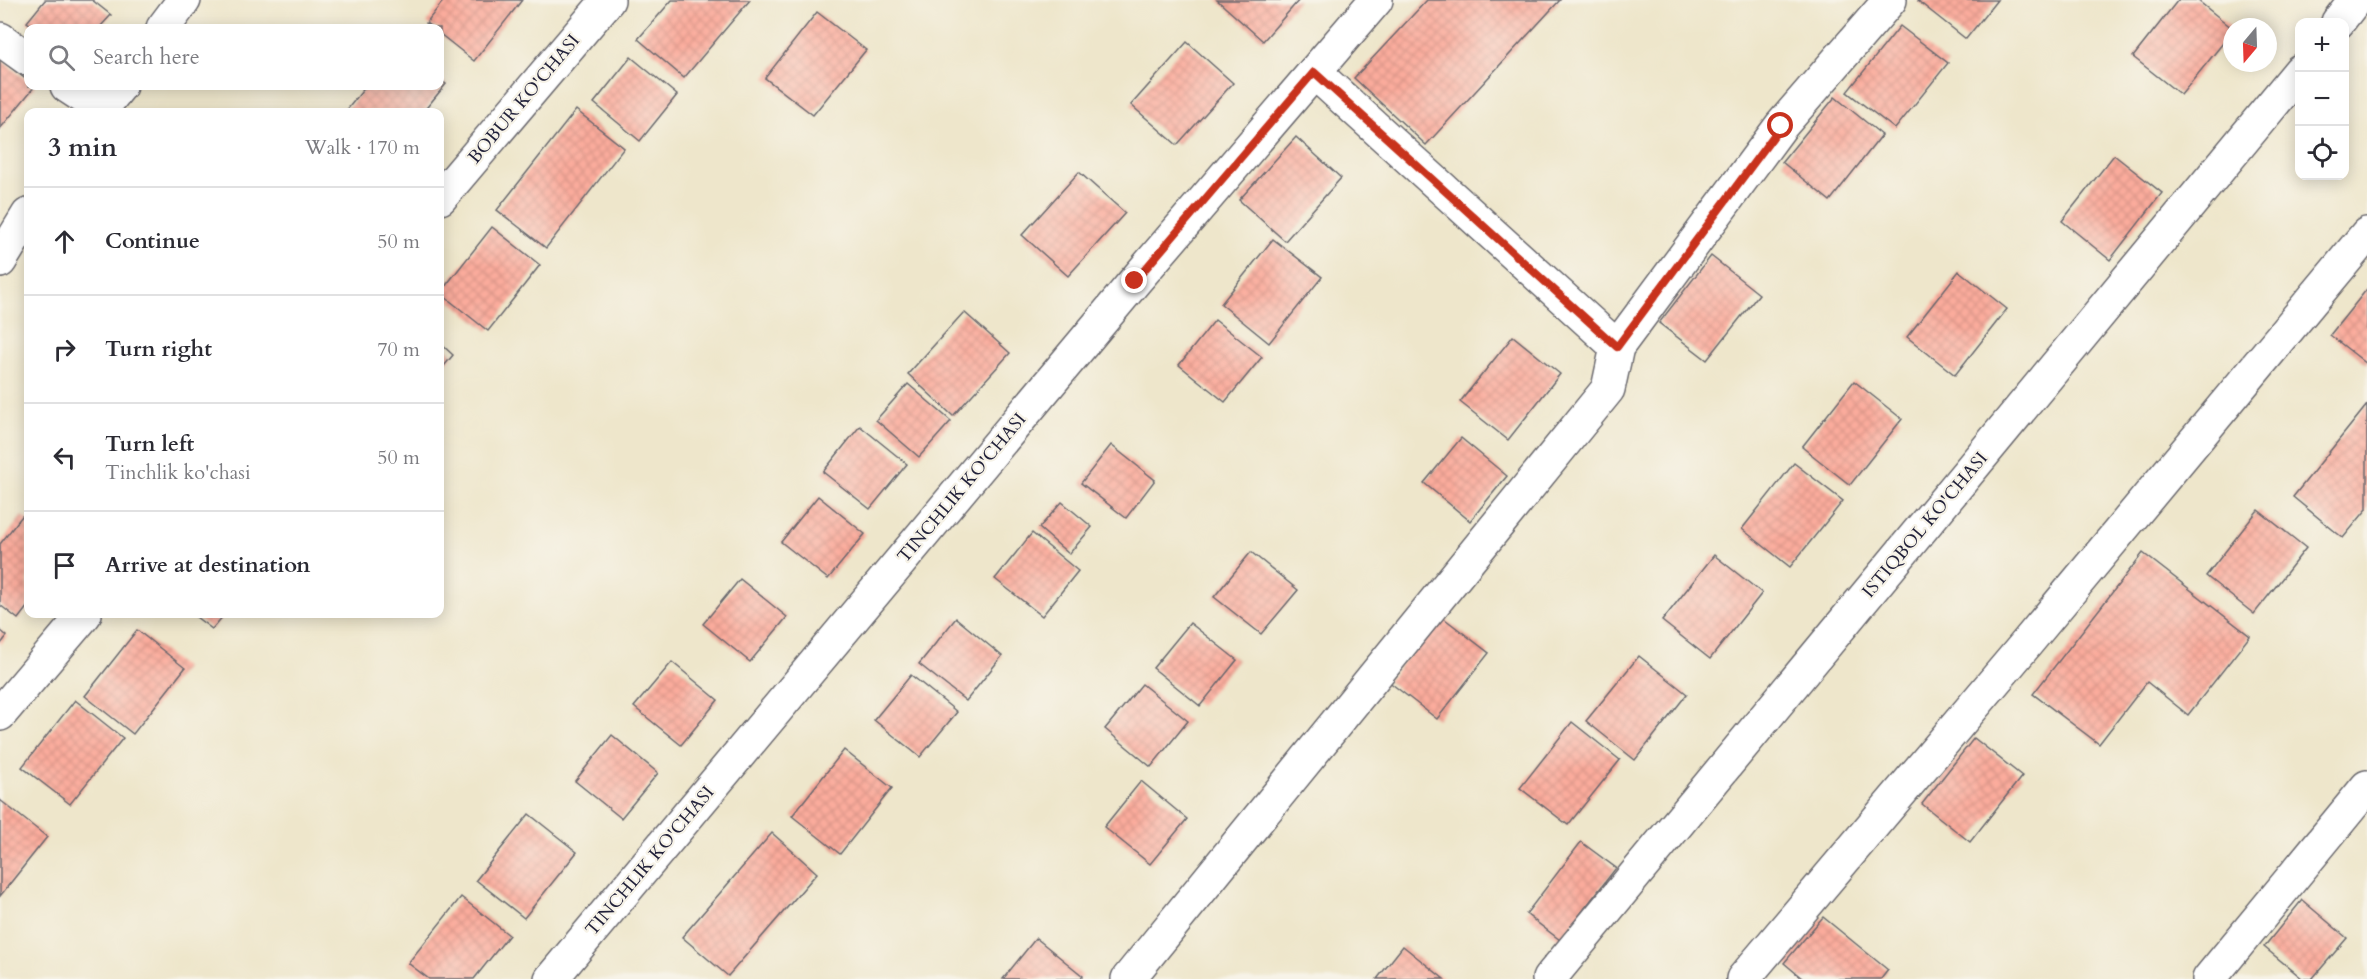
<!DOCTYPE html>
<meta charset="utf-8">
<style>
body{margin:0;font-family:Cardo,serif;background:#f7f7f7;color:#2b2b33}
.controls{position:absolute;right:18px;top:18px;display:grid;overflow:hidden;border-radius:12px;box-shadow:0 3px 15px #0003}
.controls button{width:54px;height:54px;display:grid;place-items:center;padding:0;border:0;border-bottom:2px solid #e1e1e2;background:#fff;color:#2b2b33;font:30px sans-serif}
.compass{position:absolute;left:2223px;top:18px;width:54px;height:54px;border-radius:50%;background:#fff;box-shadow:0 3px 15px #0003;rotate:199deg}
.stop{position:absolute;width:18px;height:18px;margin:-14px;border:4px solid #c8321e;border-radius:50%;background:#fff}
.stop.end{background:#c8321e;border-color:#fff;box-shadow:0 2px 6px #0008}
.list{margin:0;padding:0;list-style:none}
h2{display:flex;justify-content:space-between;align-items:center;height:78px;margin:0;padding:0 24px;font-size:26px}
h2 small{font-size:20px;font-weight:400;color:#7c7c81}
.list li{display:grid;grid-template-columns:39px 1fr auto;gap:18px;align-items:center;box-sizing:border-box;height:108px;padding:0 24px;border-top:2px solid #e1e1e2}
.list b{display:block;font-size:22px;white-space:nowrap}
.list p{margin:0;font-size:20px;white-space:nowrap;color:#7c7c81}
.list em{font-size:20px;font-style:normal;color:#7c7c81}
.icon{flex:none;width:33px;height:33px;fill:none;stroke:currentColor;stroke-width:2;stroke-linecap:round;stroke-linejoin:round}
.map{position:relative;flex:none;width:2367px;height:979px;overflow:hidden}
.search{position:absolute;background:#fff;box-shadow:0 3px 15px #0003;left:24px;top:24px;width:420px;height:66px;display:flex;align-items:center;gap:15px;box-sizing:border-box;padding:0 21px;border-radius:12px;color:#7c7c81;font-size:22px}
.panel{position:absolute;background:#fff;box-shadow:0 3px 15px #0003;left:24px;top:108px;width:420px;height:510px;border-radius:12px}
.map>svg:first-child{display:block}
.building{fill:url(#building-cross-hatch)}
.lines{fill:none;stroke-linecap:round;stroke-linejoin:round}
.minor-casing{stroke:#69676d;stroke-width:36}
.minor{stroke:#fff;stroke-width:33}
.route{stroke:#c8321e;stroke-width:8}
.labels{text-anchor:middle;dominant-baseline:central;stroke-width:4.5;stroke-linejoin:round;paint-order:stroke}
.street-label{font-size:18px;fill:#22223b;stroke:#f7f3e8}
</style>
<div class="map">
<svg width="2367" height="979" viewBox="0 0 2367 979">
<defs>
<pattern id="building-cross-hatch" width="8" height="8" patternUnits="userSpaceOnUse" patternTransform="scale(1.5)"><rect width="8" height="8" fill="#fbac9c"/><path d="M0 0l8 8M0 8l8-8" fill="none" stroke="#d79487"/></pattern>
</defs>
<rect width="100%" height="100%" fill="#f7f3e8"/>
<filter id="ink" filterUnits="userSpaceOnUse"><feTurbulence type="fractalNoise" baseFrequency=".0167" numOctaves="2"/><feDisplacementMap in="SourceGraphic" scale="12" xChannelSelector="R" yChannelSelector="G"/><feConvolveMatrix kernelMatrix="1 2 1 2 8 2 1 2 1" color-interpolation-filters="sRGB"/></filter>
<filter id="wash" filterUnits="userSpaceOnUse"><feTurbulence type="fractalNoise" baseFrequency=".008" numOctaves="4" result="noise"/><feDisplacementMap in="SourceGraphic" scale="24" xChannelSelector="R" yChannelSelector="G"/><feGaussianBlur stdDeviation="1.35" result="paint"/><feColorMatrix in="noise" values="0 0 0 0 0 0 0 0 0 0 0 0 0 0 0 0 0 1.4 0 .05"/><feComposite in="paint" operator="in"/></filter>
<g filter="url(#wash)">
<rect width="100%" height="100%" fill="#eee6cb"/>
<g id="blocks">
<g class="building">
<polygon points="45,0 92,0 111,15 99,28 35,28 27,22"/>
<polygon points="444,0 522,0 474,61 440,34 440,28 433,28 426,23"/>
<polygon points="672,0 750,0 684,78 638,39"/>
<polygon points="1217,0 1299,0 1263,41"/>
<polygon points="1427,0 1560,0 1426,145 1354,78"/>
<polygon points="1919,0 1997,0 1966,39 1918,1"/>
<polygon points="2178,0 2197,0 2232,28 2232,32 2181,95 2133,57"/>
<polygon points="817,12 866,50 813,115 765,78"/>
<polygon points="1900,26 1948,63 1895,129 1847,92"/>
<polygon points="1187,42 1233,83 1177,145 1131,105"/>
<polygon points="631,57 677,95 640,141 594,103"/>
<polygon points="0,59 28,81 28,86 35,86 0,129"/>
<polygon points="440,79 446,84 423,112 346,111 366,86 440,86"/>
<polygon points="1835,97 1882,135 1830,201 1782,162"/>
<polygon points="576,110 624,148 546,248 497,210"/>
<polygon points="1296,137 1341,178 1285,241 1239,200"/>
<polygon points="2114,155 2162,193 2110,260 2062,221"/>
<polygon points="1079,172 1125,213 1068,276 1022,235"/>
<polygon points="492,227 540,265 488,331 440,293"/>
<polygon points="1273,239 1322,277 1269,343 1221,304"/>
<polygon points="1711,256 1759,294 1707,360 1659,323"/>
<polygon points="1959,271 2007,309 1955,375 1907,337"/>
<polygon points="2367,289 2367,364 2330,335"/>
<polygon points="964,312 1010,353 953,416 908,374"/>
<polygon points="1215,320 1262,357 1225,402 1179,365"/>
<polygon points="1513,336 1560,374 1508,440 1460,402"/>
<polygon points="440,343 453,355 440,371"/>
<polygon points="1854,381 1902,419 1850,485 1802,447"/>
<polygon points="908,384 951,421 919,457 876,420"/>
<polygon points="2367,405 2367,509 2343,538 2293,497"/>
<polygon points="860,426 907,464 870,509 823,472"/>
<polygon points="1461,438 1507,476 1470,521 1424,483"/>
<polygon points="1111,445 1155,480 1126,518 1081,483"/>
<polygon points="1794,463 1843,501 1790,567 1742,529"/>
<polygon points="818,496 865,534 828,579 781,542"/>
<polygon points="1062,502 1092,527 1069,554 1039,528"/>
<polygon points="2258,510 2306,548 2254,614 2206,576"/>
<polygon points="22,516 28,521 28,606 18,619 0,605 0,544"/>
<polygon points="1032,533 1078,571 1042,616 995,579"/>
<polygon points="1251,552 1298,590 1261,634 1214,597"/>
<polygon points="2143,553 2250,636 2188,715 2147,682 2099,744 2033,694"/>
<polygon points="1714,555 1762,593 1710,659 1662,621"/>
<polygon points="740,579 787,617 750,662 703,624"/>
<polygon points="192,614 225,614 212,629"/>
<polygon points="1441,616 1489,653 1437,719 1388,681"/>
<polygon points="956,618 1002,656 966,701 919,664"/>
<polygon points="1190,623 1237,660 1200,706 1153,668"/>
<polygon points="0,630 7,636 0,645"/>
<polygon points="137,630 185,668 133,734 85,696"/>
<polygon points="1639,656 1687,694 1635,760 1586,721"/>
<polygon points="672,662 718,700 681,745 634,707"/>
<polygon points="911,675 957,712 920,757 874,720"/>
<polygon points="1142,684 1188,721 1151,767 1105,729"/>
<polygon points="75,700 123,738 70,804 22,767"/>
<polygon points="1572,722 1620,760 1568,825 1520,788"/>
<polygon points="612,735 658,773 621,818 575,781"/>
<polygon points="1974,738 2022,776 1970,842 1922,804"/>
<polygon points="844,750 892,788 840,854 792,816"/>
<polygon points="1141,781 1187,819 1150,864 1104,827"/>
<polygon points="0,800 47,837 0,896"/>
<polygon points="529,814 577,852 524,918 476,880"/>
<polygon points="772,833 817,873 728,976 682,937"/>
<polygon points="1581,842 1616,868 1560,940 1526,914"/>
<polygon points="461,897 509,935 474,979 429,979 408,963"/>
<polygon points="2302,900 2347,938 2312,979 2303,979 2264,947"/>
<polygon points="1823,917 1888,970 1881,979 1803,979 1784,963"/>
<polygon points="1036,938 1083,976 1080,979 1003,979"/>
<polygon points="1403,946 1444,979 1377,979"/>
</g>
</g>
</g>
<g filter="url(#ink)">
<use href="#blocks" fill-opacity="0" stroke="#69676d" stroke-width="1.5"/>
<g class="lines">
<defs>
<g id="minor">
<polyline points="2338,22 2355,0"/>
<polyline points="163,28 184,0"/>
<polyline points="0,39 28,59"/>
<polyline points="1314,72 1617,347"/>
<polyline points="67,86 102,109"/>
<polyline points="99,112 120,86"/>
<polyline points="440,198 608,0"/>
<polyline points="0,261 28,215"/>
<polyline points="0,714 85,614"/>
<polyline points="551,979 1135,281 1376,0"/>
<polyline points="1128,979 1608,389 1617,347 1781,126 1890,0"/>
<polyline points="1549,979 2300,71"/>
<polyline points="1743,979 2026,644 2367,234"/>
<polyline points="2209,979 2367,787"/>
</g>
</defs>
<use href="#minor" class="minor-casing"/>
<use href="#minor" class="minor"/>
</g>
</g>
<g class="lines" filter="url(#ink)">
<polyline class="route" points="1135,281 1314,72 1617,347 1781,126"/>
</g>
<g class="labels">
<g class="street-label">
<text transform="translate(524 99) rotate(-50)">BOBUR KO'CHASI</text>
<text transform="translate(962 488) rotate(-50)">TINCHLIK KO'CHASI</text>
<text transform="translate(1925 525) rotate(-50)">ISTIQBOL KO'CHASI</text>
<text transform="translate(650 861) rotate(-50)">TINCHLIK KO'CHASI</text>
</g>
</g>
</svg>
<div class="controls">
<button>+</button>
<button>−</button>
<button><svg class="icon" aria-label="locate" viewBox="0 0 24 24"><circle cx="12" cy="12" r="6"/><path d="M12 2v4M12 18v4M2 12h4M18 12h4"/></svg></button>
</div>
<svg class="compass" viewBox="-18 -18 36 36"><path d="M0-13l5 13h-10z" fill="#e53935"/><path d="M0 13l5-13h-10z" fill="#7c7c81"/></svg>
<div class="stop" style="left:1781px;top:126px"></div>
<div class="stop end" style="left:1135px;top:281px"></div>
<div class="search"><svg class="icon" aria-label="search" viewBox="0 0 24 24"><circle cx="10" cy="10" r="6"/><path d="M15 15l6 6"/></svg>Search here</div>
<section class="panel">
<h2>3 min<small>Walk · 170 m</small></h2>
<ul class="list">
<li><svg class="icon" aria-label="ahead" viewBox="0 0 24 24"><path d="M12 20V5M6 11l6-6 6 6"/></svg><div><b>Continue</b></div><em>50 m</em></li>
<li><svg class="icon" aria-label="right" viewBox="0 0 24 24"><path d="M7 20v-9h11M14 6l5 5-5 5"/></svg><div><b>Turn right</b></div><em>70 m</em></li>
<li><svg class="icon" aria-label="left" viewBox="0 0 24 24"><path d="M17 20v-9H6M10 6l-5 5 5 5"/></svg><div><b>Turn left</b><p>Tinchlik ko'chasi</p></div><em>50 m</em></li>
<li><svg class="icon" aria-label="arrive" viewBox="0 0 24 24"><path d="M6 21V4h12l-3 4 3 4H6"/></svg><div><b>Arrive at destination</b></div></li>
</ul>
</section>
</div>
